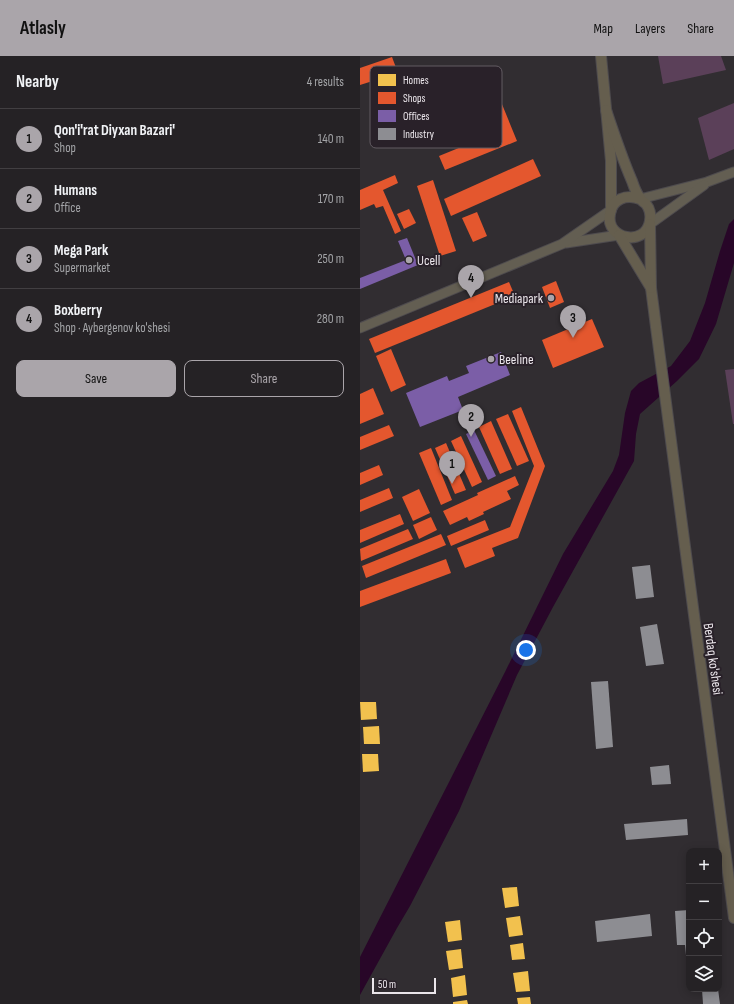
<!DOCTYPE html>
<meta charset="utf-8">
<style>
body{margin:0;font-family:"Sofia Sans Condensed",sans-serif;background:#2d2a2d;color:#f1f3f6}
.controls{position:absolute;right:12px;bottom:12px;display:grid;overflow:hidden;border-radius:8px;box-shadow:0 2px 10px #0003}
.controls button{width:36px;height:36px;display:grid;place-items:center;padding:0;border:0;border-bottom:1px solid #423f42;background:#252225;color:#f1f3f6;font:20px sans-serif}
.scale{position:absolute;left:12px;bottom:10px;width:64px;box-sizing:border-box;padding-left:4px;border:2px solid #ebe6eb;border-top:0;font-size:11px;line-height:14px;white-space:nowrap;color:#ebe6eb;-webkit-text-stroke:3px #292129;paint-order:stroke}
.you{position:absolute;left:166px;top:594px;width:14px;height:14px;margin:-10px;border:3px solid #fff;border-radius:50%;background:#1a73e8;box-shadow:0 0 0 6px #1a73e833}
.badge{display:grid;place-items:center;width:26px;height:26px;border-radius:50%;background:#aaa5aa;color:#111;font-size:13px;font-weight:700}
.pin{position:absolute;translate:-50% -33px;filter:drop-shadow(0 1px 2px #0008)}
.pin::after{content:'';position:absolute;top:21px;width:14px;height:12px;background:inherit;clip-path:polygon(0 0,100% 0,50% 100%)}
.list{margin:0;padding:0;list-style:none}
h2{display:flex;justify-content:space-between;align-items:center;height:52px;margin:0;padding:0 16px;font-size:17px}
h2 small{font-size:13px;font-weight:400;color:#a3a4a7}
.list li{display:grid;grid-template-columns:26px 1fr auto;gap:12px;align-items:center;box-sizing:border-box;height:60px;padding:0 16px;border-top:1px solid #423f42}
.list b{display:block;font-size:15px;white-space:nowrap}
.list p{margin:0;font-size:13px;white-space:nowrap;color:#a3a4a7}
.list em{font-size:13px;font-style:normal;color:#a3a4a7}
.actions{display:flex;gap:8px;padding:12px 16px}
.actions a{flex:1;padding:9px 0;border:1px solid #aaa5aa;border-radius:8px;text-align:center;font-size:14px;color:#aaa5aa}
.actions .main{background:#aaa5aa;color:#111}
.icon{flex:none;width:22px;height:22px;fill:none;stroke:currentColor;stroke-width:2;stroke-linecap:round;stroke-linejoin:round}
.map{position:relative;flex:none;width:374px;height:948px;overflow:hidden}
header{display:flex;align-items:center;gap:24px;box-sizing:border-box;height:56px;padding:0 20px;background:#aaa5aa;color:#111}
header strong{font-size:19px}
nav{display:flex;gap:22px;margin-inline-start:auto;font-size:14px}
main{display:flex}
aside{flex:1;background:#252225}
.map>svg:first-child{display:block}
.green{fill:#5b4059}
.water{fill:#280628}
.homes{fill:#f2c14e}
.shops{fill:#e4572e}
.offices{fill:#7b5ea7}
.industry{fill:#8d8d92}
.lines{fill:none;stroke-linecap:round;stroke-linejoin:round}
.tertiary-casing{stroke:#4e4b4e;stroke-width:11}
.secondary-casing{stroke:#4e4b4e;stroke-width:12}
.tertiary{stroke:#635e52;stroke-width:9}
.secondary{stroke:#655e4e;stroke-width:10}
.poi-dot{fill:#aaa5aa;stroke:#292129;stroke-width:1.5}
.labels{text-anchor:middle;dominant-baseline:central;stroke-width:4;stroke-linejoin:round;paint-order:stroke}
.poi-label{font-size:14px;fill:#ebe6eb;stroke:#292129;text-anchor:start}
.street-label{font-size:14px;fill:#ebe6eb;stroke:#292129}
.key{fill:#292129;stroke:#635c63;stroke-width:1}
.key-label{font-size:11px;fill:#ebe6eb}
</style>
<header>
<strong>Atlasly</strong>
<nav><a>Map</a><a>Layers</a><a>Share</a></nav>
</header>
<main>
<aside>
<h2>Nearby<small>4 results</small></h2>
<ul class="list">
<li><span class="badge">1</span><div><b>Qon'i'rat Diyxan Bazari'</b><p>Shop</p></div><em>140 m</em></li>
<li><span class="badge">2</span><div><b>Humans</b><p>Office</p></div><em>170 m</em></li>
<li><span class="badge">3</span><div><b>Mega Park</b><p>Supermarket</p></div><em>250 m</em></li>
<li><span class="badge">4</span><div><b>Boxberry</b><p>Shop · Aybergenov ko'shesi</p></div><em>280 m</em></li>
</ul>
<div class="actions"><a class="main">Save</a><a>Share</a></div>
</aside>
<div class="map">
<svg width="374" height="948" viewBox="0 0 374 948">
<rect width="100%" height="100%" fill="#312d31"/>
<g class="green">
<polygon points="298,0 361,0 366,14 303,28"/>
<polygon points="374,47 374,93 349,104 338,62"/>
<polygon points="374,313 374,368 373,368 365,314"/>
</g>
<polygon class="water" points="374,163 374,207 356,268 339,303 317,325 280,358 276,378 274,405 193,551 157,619 99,755 80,792 50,850 37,872 0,939 0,901 145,616 203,498 253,415 259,399 265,357 271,335 279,327 311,310 330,285 345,247 360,195 369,168"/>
<g class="homes">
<polygon points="0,646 16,646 17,663 1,664"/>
<polygon points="19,670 20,688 4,688 3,671"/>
<polygon points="2,698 18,698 19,715 3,716"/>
<polygon points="157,831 159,850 145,852 142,832"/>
<polygon points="160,860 163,879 149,881 146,862"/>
<polygon points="100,864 102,884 88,886 85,866"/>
<polygon points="163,887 165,903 152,904 150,889"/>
<polygon points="101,893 103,912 89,914 86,895"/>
<polygon points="168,915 170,935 156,936 153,917"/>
<polygon points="105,919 107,939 93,941 91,922"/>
<polygon points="170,941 171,948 158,948 157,942"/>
<polygon points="107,944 108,948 93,948 93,946"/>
</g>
<g class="shops">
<polygon points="32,1 38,17 0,29 0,12"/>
<polygon points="128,14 157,85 85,114 79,100 106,89 104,83 113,79 92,28"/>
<polygon points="173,103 181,120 91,160 84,143"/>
<polygon points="35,119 38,127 23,134 41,175 35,178 23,150 16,152 14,148 0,154 0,134"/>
<polygon points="73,124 96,195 80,200 57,130"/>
<polygon points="49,153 56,167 44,173 37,158"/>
<polygon points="117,156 127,180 113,186 102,162"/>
<polygon points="196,225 204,246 190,252 182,231"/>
<polygon points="149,226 155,240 15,297 9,283"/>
<polygon points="232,263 244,291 193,312 182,284"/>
<polygon points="31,293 46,329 31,336 16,300"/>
<polygon points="13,332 24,358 0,368 0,338"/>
<polygon points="161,351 185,410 158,482 132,492 135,500 105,512 97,492 150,471 174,410 152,355"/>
<polygon points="148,358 169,405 157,410 136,363"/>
<polygon points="131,365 152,413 140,418 119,371"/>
<polygon points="29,369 34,380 0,394 0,381"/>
<polygon points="101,380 122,426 112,431 91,385"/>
<polygon points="86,387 106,434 95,438 75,392"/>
<polygon points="71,392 92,444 81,449 59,397"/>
<polygon points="19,409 23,419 0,429 0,417"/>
<polygon points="155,420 159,429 147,435 151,443 123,456 124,458 109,465 107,461 90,469 83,455 118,439 117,437"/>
<polygon points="29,432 33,442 0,456 0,444"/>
<polygon points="59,433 70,457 53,465 42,441"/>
<polygon points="40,458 44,468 0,487 0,474"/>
<polygon points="71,461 77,474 59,483 53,469"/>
<polygon points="125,464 129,474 91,490 87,480"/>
<polygon points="48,473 53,483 1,505 0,493"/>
<polygon points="81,478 86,489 6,522 2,510"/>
<polygon points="86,503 91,517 0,551 0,535"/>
</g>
<g class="offices">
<polygon points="47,182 58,209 0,233 0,222 46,204 38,185"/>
<polygon points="141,296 150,319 98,341 103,354 60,371 46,337 87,320 89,325 109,317 106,310"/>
<polygon points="114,374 136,420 128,424 106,378"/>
</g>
<g class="industry">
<polygon points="290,509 294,541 276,543 272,511"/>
<polygon points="297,568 304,608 286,610 280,571"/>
<polygon points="248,625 253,691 236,693 231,626"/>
<polygon points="309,709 311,728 292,729 290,711"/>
<polygon points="327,763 328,779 266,784 264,768"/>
<polygon points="329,854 329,909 327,909 325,889 317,889 315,855"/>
<polygon points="290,858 292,880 237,886 235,865"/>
<polygon points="342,933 358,933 360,948 343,948"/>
</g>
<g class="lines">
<defs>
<g id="tertiary">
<polyline points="280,143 347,126 374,116"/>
<polyline points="290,168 344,129"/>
<polyline points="206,187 259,179"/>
<polyline points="0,272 202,188 251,154"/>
</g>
<g id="secondary">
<polyline points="241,0 251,105 251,154"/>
<path d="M 246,54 C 254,78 262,102 272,125 C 274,131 276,137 280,142 C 281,145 284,146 286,148 C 290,153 291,159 290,165 C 286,191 245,184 250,158 C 252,143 266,138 280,143"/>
<polyline points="290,168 291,232 296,271 374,862"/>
<polyline points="259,179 291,232"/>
</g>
</defs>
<use href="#tertiary" class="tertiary-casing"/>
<use href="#secondary" class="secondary-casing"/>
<use href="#tertiary" class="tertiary"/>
<use href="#secondary" class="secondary"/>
</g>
<g class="poi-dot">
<circle cx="49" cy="204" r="4"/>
<circle cx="191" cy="242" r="4"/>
<circle cx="131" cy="303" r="4"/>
</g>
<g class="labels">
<g class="poi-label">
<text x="57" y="204">Ucell</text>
<text x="183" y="242" text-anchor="end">Mediapark</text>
<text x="139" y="303">Beeline</text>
</g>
<g class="street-label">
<text transform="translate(353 603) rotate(82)">Berdaq ko'shesi</text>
</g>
</g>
<rect x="10" y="10" width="132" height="82" rx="6" class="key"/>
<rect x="18" y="18" width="18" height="12" fill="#f2c14e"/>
<rect x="18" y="36" width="18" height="12" fill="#e4572e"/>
<rect x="18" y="54" width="18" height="12" fill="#7b5ea7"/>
<rect x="18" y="72" width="18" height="12" fill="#8d8d92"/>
<g class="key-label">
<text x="43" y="28">Homes</text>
<text x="43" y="46">Shops</text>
<text x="43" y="64">Offices</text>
<text x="43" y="82">Industry</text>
</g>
</svg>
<div class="controls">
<button>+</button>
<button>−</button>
<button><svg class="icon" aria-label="locate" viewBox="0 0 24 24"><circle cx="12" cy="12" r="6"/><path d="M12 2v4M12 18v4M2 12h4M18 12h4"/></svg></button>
<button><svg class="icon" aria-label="layers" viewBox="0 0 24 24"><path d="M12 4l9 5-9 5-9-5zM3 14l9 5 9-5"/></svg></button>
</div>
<div class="scale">50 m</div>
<div class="you"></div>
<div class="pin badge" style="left:92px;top:428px">1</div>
<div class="pin badge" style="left:111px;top:381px">2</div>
<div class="pin badge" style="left:213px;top:282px">3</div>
<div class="pin badge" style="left:111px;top:242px">4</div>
</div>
</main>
